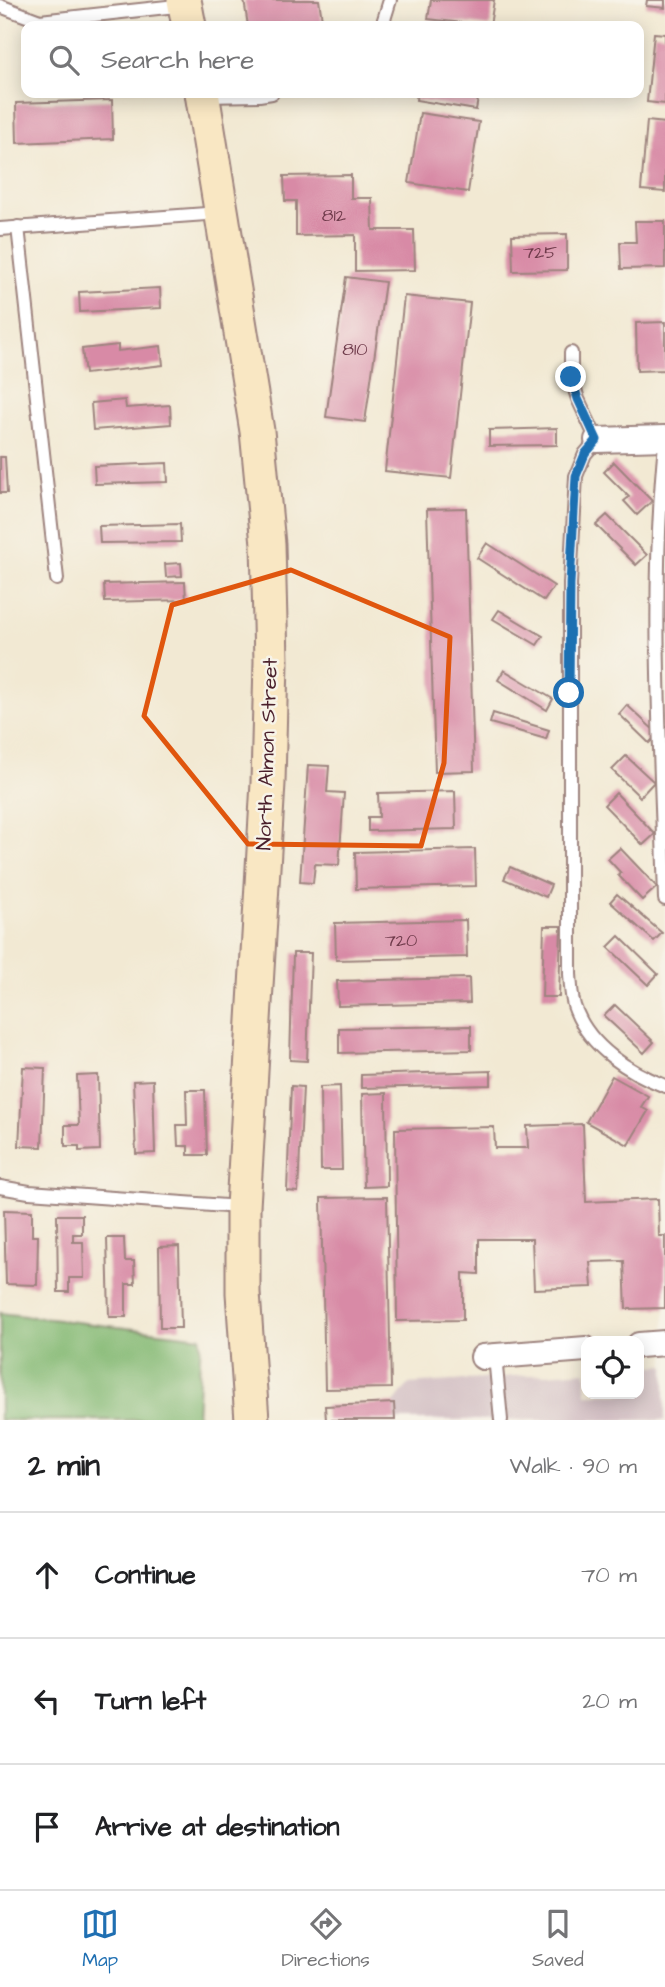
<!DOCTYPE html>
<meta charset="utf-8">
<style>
body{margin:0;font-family:"Architects Daughter",sans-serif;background:#f6f6f6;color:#202124}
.controls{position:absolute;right:21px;bottom:21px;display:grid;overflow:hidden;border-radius:14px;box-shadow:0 4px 18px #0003}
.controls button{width:63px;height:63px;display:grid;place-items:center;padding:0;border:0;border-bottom:2px solid #e0e0e0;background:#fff;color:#202124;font:35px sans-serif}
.stop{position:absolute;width:21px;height:21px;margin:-16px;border:5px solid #1f6fb2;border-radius:50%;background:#fff}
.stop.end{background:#1f6fb2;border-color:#fff;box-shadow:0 2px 7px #0008}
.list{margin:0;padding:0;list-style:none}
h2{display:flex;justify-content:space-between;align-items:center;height:91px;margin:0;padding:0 28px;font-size:30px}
h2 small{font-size:23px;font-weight:400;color:#757577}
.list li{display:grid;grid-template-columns:46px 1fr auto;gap:21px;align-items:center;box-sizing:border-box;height:126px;padding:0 28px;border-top:2px solid #e0e0e0}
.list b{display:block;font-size:26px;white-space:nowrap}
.list em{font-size:23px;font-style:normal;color:#757577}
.icon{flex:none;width:38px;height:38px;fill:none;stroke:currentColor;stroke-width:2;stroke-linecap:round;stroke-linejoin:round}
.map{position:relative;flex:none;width:665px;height:1420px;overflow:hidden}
.search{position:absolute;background:#fff;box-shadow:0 4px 18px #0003;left:21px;right:21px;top:21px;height:77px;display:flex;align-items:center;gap:18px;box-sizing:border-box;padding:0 24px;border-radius:14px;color:#757577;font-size:26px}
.sheet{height:469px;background:#fff}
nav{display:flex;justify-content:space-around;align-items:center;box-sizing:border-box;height:98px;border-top:2px solid #e0e0e0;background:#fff;font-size:19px;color:#757577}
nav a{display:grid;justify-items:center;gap:4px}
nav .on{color:#1f6fb2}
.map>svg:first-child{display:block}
.industrial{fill:#d2bec3}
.forest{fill:#85ba75;stroke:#686c50;stroke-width:2}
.building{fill:#d88aa6}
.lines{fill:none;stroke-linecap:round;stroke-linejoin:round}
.lane-casing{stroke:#9e847f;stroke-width:16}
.street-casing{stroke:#9e847f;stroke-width:28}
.secondary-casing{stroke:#9e847f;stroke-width:37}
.lane{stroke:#fff;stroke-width:12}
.street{stroke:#fff;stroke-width:24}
.secondary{stroke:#f9e7c3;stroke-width:33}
.route{stroke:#1f6fb2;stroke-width:9}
.marked{fill:none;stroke:#e0560e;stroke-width:5;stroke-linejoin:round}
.labels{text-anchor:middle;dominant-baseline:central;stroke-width:5;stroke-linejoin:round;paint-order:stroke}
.number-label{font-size:18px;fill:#6e3a4a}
.street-label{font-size:21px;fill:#4a1f2b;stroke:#f7f3e8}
</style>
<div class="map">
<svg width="665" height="1420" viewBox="0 0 665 1420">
<rect width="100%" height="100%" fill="#f7f3e8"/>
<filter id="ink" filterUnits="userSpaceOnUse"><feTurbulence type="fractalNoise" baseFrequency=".0143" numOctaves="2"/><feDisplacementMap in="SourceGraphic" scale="14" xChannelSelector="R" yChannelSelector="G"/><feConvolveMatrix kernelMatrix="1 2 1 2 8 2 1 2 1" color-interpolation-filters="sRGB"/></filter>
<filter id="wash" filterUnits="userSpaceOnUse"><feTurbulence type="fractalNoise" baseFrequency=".00686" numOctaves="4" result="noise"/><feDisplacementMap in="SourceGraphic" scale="28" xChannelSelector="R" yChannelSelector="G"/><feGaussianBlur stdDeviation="1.57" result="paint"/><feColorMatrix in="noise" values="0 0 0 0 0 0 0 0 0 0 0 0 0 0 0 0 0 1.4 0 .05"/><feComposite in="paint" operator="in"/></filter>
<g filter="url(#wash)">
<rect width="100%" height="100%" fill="#f2e9d3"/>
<polygon class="industrial" points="665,1365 665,1420 395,1420 394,1403 409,1384 586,1371 586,1394 639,1394 639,1367"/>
<polygon class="forest" points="0,1313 201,1337 197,1420 0,1420"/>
<g id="blocks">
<g class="building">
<polygon points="244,0 319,0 323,26 248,26"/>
<polygon points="431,0 494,0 490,26 428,19"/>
<polygon points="647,0 665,0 665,8 646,6"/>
<polygon points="654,33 665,34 665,104 647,102"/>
<polygon points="417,93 479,93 476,110 416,100"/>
<polygon points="112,100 113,139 17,143 16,103"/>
<polygon points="420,113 479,122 468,192 409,183"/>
<polygon points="647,121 665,123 665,192 641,190"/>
<polygon points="351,175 351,198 372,198 373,230 414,230 415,270 355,271 355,235 296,236 296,201 285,201 284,176"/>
<polygon points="635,221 665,221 665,268 621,269 620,242 636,242"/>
<polygon points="567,234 567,270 513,271 512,235"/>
<polygon points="346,277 385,282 365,422 326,417"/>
<polygon points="160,288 161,308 80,312 79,292"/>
<polygon points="404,296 470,303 451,478 385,471"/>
<polygon points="665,322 665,370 637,371 636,323"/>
<polygon points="118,345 118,351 161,346 163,365 85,374 82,349"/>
<polygon points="125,400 126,408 170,405 171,424 93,430 91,403"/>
<polygon points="557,428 557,445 489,446 489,430"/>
<polygon points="0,457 5,457 7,493 0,493"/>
<polygon points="614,462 652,501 637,515 624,501 629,497 604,472"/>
<polygon points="167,463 168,482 95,484 94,466"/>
<polygon points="466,508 474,771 435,772 427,509"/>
<polygon points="607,515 647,555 636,565 596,525"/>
<polygon points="180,524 181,542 100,543 99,526"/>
<polygon points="487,543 554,586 544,601 477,558"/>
<polygon points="181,563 182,576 166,577 165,564"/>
<polygon points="185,582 186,600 105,602 104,584"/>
<polygon points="499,610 543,636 537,645 493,619"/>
<polygon points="504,670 553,699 547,710 498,680"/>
<polygon points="627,705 658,734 649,743 619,714"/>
<polygon points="493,713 549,730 546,739 490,723"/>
<polygon points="626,756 654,782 640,797 612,770"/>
<polygon points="308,765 329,766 327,792 344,793 339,865 315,864 313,883 300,882"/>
<polygon points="455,791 456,829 368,831 368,817 379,817 378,793"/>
<polygon points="616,793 655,834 643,845 604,805"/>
<polygon points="620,848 657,887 642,900 618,875 621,873 608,859"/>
<polygon points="475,849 476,886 356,889 355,852"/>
<polygon points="510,867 551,885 546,897 504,879"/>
<polygon points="617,894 662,933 654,941 610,902"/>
<polygon points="466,920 467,957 336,960 335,923"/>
<polygon points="544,926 561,926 559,997 542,997"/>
<polygon points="619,936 658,974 648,985 608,947"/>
<polygon points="293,953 311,953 307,1061 290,1060"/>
<polygon points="469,978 470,1003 338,1006 337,981"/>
<polygon points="615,1005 654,1042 644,1053 604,1016"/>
<polygon points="471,1026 471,1050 339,1053 339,1028"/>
<polygon points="23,1067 45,1068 42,1147 19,1146"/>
<polygon points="491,1071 491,1085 361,1088 361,1075"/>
<polygon points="98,1075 100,1150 79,1151 79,1146 65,1146 65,1125 79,1125 77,1076"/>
<polygon points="612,1076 648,1096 641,1107 648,1111 628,1145 586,1122"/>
<polygon points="153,1080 155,1153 136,1154 133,1081"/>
<polygon points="291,1086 303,1087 298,1192 287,1191"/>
<polygon points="340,1086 342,1170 321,1170 320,1087"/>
<polygon points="186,1090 205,1090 207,1155 188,1155 188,1146 178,1146 177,1125 187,1125"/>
<polygon points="386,1093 387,1186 364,1187 362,1094"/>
<polygon points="583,1124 586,1202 658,1199 659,1236 665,1236 665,1308 626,1309 624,1261 590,1262 592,1287 534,1289 532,1239 479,1239 479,1274 463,1273 463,1320 397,1321 395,1129 494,1127 495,1148 528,1148 527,1126"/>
<polygon points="387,1197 391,1388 325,1389 321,1198"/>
<polygon points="4,1210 32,1211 32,1236 38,1236 37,1285 6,1284"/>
<polygon points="57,1215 82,1215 82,1234 73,1234 73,1242 83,1242 84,1278 69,1278 69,1292 58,1292"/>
<polygon points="107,1238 124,1238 125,1261 134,1261 135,1284 126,1284 126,1317 109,1317"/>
<polygon points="179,1246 181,1328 160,1328 159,1247"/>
<polygon points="394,1403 395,1420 326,1420 325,1406"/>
</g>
</g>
</g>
<g filter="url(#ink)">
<use href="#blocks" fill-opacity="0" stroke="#9e847f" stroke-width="2"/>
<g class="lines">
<defs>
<g id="lane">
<polyline points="0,6 40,21 185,5"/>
<polyline points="382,26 390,0"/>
<polyline points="203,96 259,95 272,93"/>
<polyline points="18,227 57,579"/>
<polyline points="0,229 220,213"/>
<path d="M 571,353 L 571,377 L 578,399 L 597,440 L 585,454 L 576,476 L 570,584 L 570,974 C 571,986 571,1001 576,1011 C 591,1048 629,1072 665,1086"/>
<path d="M 665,444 C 650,594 661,748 665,899"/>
<polyline points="0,1187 29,1192 240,1207"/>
<polyline points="495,1356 501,1420"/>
</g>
<g id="street">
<polyline points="597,440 665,438"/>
<polyline points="639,1345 665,1343"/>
<polyline points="483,1357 586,1349"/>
</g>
<g id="secondary">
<polyline points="184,0 189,26"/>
<polyline points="202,93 257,431 268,544 271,661 268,783 243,1207 243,1293 252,1420"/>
</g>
</defs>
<use href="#lane" class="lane-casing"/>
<use href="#street" class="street-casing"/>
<use href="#secondary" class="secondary-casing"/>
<use href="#lane" class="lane"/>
<use href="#street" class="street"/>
<use href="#secondary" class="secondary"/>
</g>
</g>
<g class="lines" filter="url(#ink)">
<polyline class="route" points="569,693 570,584 576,476 585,454 597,440 578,399 571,377"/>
</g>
<path class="marked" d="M 291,570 L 450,637 L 444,763 L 421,846 L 248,844 L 144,716 L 172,605 Z"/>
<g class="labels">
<g class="number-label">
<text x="334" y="215">812</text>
<text x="540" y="252">725</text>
<text x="355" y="349">810</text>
<text x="401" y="940">720</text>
</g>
<g class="street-label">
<text transform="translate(267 754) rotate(-88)">North Almon Street</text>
</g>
</g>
</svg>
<div class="controls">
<button><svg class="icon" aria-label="locate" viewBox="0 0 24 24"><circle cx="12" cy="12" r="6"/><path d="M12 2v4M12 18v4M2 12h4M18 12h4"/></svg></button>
</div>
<div class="stop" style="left:569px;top:693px"></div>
<div class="stop end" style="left:571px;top:377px"></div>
<div class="search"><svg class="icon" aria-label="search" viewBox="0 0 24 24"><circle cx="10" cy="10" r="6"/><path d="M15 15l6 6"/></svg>Search here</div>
</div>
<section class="sheet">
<h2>2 min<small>Walk · 90 m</small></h2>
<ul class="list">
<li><svg class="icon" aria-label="ahead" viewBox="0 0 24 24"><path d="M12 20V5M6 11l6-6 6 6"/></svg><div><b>Continue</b></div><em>70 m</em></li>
<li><svg class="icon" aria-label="left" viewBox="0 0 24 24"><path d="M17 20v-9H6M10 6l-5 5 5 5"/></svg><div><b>Turn left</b></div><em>20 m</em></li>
<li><svg class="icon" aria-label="arrive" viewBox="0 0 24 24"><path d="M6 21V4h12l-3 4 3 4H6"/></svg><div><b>Arrive at destination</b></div></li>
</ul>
</section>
<nav>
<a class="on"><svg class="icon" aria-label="map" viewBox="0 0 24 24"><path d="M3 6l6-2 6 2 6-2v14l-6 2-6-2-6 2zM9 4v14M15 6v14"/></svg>Map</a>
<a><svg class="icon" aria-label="directions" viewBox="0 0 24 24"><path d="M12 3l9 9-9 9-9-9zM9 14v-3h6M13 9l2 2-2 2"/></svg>Directions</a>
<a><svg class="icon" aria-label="saved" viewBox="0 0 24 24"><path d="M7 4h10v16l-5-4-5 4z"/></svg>Saved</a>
</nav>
